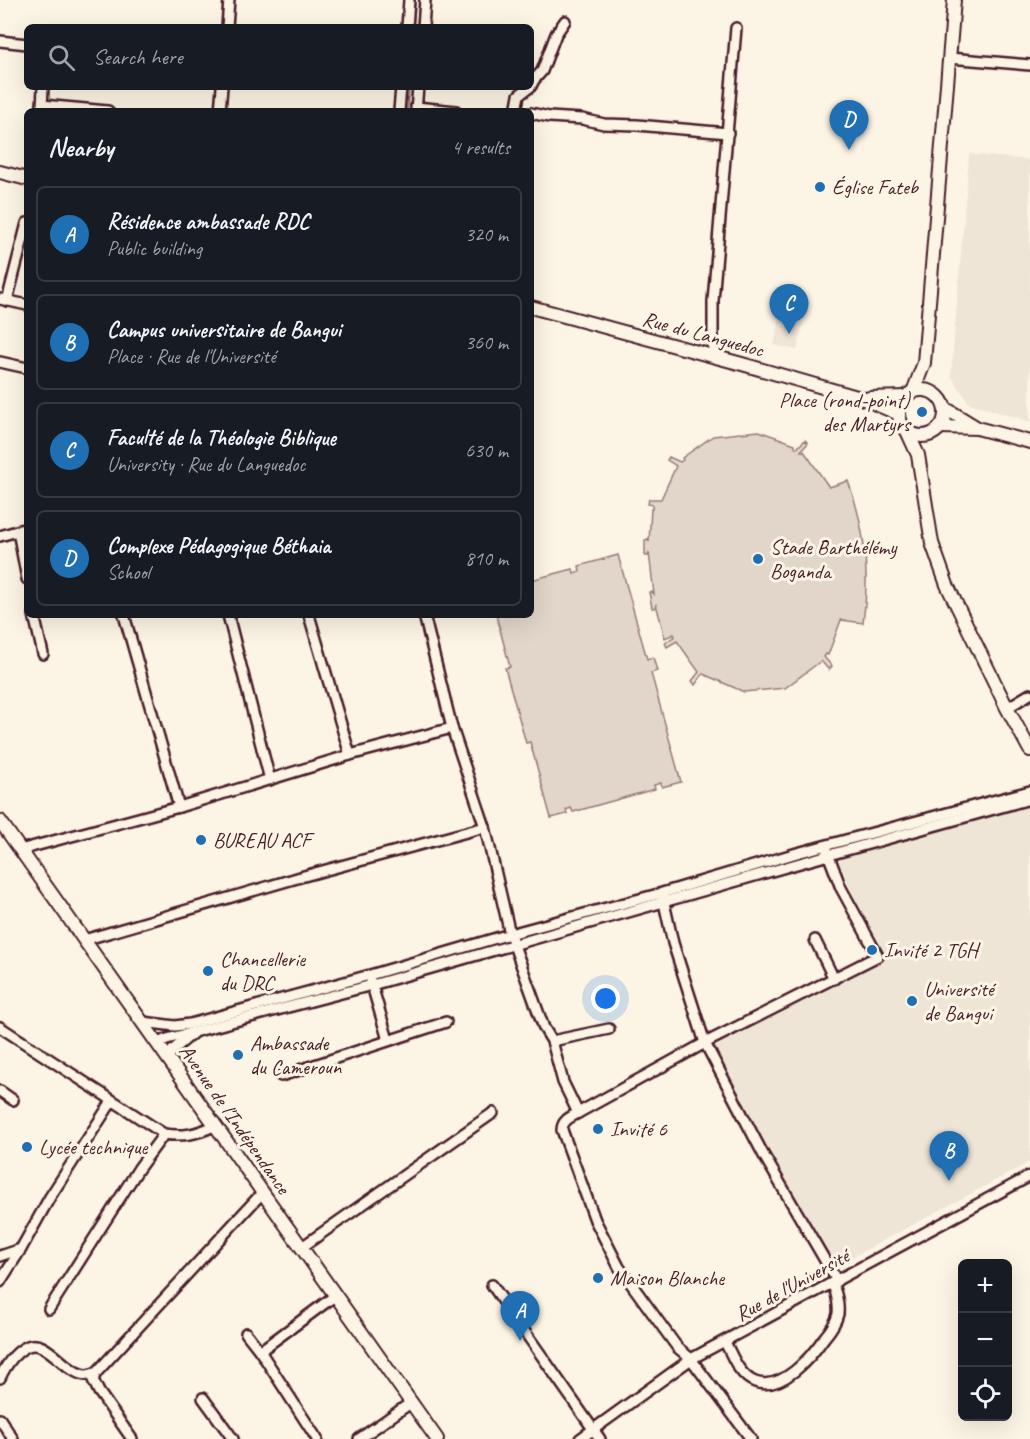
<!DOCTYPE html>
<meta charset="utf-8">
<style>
body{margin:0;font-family:Caveat,sans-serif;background:#20242c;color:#f1f3f6}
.controls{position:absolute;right:18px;bottom:18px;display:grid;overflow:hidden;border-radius:9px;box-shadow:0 6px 24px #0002}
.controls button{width:54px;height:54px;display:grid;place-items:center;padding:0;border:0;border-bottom:2px solid #363941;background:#171b24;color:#f1f3f6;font:30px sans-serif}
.you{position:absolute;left:606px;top:999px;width:21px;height:21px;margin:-15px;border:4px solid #fff;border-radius:50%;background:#1a73e8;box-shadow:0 0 0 9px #1a73e833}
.badge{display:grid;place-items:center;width:39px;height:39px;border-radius:50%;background:#1f6fb2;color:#fff;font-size:20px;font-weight:700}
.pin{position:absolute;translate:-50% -50px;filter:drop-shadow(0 2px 3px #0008)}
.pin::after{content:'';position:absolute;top:32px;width:21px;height:18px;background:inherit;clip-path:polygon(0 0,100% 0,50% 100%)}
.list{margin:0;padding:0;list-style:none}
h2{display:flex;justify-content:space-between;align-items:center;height:78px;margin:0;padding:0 24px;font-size:26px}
h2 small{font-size:20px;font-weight:400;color:#9ea1a6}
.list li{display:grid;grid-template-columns:39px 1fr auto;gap:18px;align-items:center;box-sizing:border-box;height:96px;margin:0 12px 12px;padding:0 12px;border:2px solid #363941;border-radius:9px}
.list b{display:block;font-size:22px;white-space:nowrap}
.list p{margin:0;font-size:20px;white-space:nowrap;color:#9ea1a6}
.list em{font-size:20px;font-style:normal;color:#9ea1a6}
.icon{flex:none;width:33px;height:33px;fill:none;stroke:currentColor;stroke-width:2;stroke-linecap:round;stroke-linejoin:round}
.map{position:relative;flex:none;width:1030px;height:1439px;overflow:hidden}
.search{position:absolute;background:#171b24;box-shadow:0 6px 24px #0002;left:24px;top:24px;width:510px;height:66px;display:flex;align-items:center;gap:15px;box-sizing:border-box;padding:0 21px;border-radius:9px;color:#9ea1a6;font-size:22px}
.panel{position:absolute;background:#171b24;box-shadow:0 6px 24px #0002;left:24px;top:108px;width:510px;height:510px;border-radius:9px}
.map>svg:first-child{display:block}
.built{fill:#eee5d7}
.green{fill:#e2d5ca;stroke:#967a7a;stroke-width:1.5}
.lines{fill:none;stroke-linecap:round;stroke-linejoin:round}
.stream{stroke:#917474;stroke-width:2}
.minor-casing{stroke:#4a1f2b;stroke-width:14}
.major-casing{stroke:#4a1f2b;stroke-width:16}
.minor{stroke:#fcf5e5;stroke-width:9}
.major{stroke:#fcf5e5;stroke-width:12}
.poi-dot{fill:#1f6fb2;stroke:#fcf5e5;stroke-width:2}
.labels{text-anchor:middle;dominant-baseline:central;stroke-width:6;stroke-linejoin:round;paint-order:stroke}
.poi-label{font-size:21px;fill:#4a1f2b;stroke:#fcf5e5;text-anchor:start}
.street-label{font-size:21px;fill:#4a1f2b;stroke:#fcf5e5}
</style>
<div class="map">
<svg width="1030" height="1439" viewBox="0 0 1030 1439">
<rect width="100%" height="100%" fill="#fcf5e5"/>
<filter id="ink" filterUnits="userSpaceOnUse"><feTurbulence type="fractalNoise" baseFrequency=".0167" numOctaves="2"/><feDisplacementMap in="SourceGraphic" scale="12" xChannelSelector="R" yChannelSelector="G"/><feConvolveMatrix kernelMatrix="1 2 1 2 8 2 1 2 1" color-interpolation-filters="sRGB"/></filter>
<g filter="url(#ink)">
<g class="built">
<polygon points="969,154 1030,160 1030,422 969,403 951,376"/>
<polygon points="780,319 803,324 797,350 774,345"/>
<polygon points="1030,805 1030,1162 832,1268 709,1043 880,958 836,855"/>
</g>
<g class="green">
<path d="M 759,431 L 795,444 L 795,447 L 797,448 L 805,440 L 808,443 L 801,451 L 804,451 L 829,487 L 848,481 C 865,526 870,575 863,623 L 841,620 L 828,655 L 826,654 L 824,657 L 832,666 L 829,670 L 821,661 L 785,688 L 744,692 L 703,674 L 695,685 L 692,681 L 699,672 L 677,641 L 667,647 L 665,643 L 675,636 L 674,634 L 665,638 L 656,604 L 655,608 L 652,608 L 649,592 L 652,592 L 654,594 L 649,553 L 648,556 L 645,556 L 645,540 L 648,539 L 649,542 L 651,509 L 652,509 L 653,505 L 648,504 L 649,499 L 661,499 L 676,466 L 667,460 L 669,457 L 680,462 L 683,460 L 682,458 L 713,436 Z"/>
<polygon points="618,555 647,659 653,657 657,671 651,673 681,782 662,787 661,783 654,785 655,789 573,812 571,808 566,810 567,814 551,818 530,742 526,743 505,668 510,667 496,615 531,615 531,580 573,569 574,573 580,571 579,566"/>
</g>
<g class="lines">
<g class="stream">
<polyline points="413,27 415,0"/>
<polyline points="407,111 409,87"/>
</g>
<defs>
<g id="minor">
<polyline points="227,27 229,0"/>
<polyline points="407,27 409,0"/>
<polyline points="423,27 425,0"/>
<polyline points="0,41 27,44"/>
<polyline points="949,58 1030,65"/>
<polyline points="531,86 534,80 542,71 556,34 565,21"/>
<polyline points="42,105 108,111"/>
<polyline points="416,107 456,111"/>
<polyline points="42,109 43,87"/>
<polyline points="220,111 222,87"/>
<polyline points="399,111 401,87"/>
<polyline points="416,111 418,87"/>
<polyline points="516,111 519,95 530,87"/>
<polyline points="531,113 549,117 582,119 604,124 637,125 728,133"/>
<polyline points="0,299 27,305"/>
<polyline points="7,301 27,223"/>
<polyline points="713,356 713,301 736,28"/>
<polyline points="0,362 27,368"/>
<polyline points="18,531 27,579"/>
<polyline points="0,536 27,528"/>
<polyline points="34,615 43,654"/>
<polyline points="124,615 179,807"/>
<polyline points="228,615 270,780"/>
<polyline points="309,615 350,755"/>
<polyline points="424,615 452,728 485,827 510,934 544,1028 552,1041 563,1082 578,1113"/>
<polyline points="1007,708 1030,694"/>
<polyline points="20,850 179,807 350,755 452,728"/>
<polyline points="663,898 673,943 705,1043 763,1154 837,1281"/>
<polyline points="84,940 304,876 485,827"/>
<polyline points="815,940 834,979"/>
<polyline points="371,982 388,1040"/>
<polyline points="143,1022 175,1026 190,1024 370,975 510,934 662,893 797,853 1030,791"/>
<path d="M 0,1027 L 164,1134 C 184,1137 196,1134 214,1126"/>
<polyline points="552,1041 609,1029"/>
<polyline points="158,1043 167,1039 372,985 800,863 1030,799"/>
<polyline points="168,1058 173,1050 193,1033"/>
<polyline points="281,1076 446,1022"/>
<polyline points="0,1091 13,1100"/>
<polyline points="302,1247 493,1113"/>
<polyline points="0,1256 21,1249"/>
<polyline points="0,1282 21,1249 50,1197 112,1101"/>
<polyline points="492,1285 600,1439"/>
<polyline points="49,1309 139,1168 164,1134"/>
<polyline points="246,1333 260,1351 317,1439"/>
<path d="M 725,1342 C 732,1355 739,1376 755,1382 C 782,1392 811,1357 824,1338 C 830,1331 836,1323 838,1314 C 839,1304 836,1292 832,1283"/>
<polyline points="260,1351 336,1295"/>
<polyline points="96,1373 262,1193"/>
<path d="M 0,1378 C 6,1365 14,1352 28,1346 C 47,1338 66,1374 86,1375 C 90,1375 93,1373 96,1373 L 93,1380 L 99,1392 L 132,1439"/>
<polyline points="203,1398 233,1439"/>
<polyline points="0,1419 13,1439"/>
<polyline points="359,1439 412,1402"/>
<polyline points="580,1439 691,1359 1030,1176"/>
<path d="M 751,1439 L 691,1359 L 677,1347 L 619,1267 L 595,1220 L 562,1130 C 562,1120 571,1117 578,1113 L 705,1043 L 878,956 L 841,888 L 827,851"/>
</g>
<g id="major">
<polyline points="0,172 27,179"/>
<polyline points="531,307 742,364 864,399 899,414"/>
<circle cx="922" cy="413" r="23"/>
<polyline points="913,392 924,363 954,0"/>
<polyline points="869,398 906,397"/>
<polyline points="945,408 976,427"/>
<polyline points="941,427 977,428 1030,442"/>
<polyline points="907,431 918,455 932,543 947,585 1007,708 1030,750"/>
<polyline points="0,821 437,1439"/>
</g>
</defs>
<use href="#minor" class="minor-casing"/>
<use href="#major" class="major-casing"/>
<use href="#minor" class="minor"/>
<use href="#major" class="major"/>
</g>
</g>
<g class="poi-dot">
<circle cx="820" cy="187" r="6"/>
<circle cx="922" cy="412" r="6"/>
<circle cx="758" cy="559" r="6"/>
<circle cx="201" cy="840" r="6"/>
<circle cx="872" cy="950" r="6"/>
<circle cx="208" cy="971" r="6"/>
<circle cx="912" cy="1001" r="6"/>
<circle cx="238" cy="1055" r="6"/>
<circle cx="598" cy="1129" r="6"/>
<circle cx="27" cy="1147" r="6"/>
<circle cx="598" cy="1278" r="6"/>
</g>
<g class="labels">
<g class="poi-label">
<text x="832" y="187">Église Fateb</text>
<text x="910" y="400" text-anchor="end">Place (rond-point)<tspan x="910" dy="24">des Martyrs</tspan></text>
<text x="770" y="547">Stade Barthélémy<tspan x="770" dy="24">Boganda</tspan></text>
<text x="213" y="840">BUREAU ACF</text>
<text x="884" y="950">Invité 2 TGH</text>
<text x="220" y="959">Chancellerie<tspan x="220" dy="24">du DRC</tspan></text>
<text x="924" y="989">Université<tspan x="924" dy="24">de Bangui</tspan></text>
<text x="250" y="1043">Ambassade<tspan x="250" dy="24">du Cameroun</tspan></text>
<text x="610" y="1129">Invité 6</text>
<text x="39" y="1147">Lycée technique</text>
<text x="610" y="1278">Maison Blanche</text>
</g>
<g class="street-label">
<text transform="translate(703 334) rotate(15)">Rue du Languedoc</text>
<text transform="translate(235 1119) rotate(55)">Avenue de l'Indépendance</text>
<text transform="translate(792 1285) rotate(-29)">Rue de l'Université</text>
</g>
</g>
</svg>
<div class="controls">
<button>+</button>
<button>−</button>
<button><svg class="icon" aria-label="locate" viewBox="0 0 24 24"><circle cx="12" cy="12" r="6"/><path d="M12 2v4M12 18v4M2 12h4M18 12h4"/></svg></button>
</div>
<div class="you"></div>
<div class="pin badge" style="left:520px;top:1341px">A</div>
<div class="pin badge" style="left:949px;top:1181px">B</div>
<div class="pin badge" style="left:789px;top:334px">C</div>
<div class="pin badge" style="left:849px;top:150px">D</div>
<div class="search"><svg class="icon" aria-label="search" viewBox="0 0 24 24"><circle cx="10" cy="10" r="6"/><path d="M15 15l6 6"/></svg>Search here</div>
<section class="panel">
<h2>Nearby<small>4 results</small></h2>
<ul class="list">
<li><span class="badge">A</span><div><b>Résidence ambassade RDC</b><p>Public building</p></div><em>320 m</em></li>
<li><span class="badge">B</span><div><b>Campus universitaire de Bangui</b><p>Place · Rue de l'Université</p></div><em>360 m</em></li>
<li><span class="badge">C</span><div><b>Faculté de la Théologie Biblique</b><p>University · Rue du Languedoc</p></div><em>630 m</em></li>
<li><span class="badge">D</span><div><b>Complexe Pédagogique Béthaia</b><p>School</p></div><em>810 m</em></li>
</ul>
</section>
</div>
